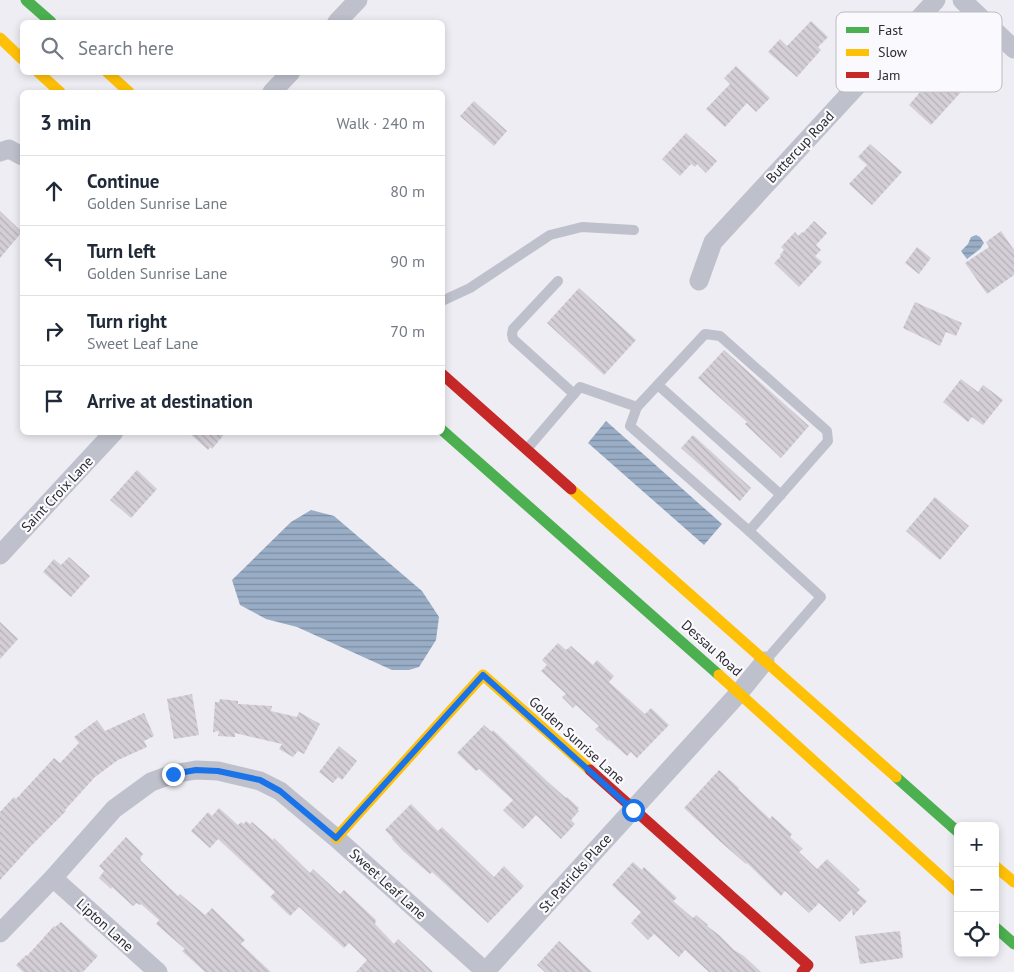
<!DOCTYPE html>
<meta charset="utf-8">
<style>
body{margin:0;font-family:"PT Sans",sans-serif;background:#f2f2f3;color:#1f2937}
.controls{position:absolute;right:15px;bottom:15px;display:grid;overflow:hidden;border-radius:8px;box-shadow:0 2px 8px #0003}
.controls button{width:45px;height:45px;display:grid;place-items:center;padding:0;border:0;border-bottom:1px solid #e0e1e3;background:#fff;color:#1f2937;font:25px sans-serif}
.stop{position:absolute;width:15px;height:15px;margin:-11px;border:4px solid #1a73e8;border-radius:50%;background:#fff}
.stop.end{background:#1a73e8;border-color:#fff;box-shadow:0 1px 5px #0008}
.list{margin:0;padding:0;list-style:none}
h2{display:flex;justify-content:space-between;align-items:center;height:65px;margin:0;padding:0 20px;font-size:21px}
h2 small{font-size:16px;font-weight:400;color:#747a83}
.list li{display:grid;grid-template-columns:32px 1fr auto;gap:15px;align-items:center;box-sizing:border-box;height:70px;padding:0 20px;border-top:1px solid #e0e1e3}
.list b{display:block;font-size:19px;white-space:nowrap}
.list p{margin:0;font-size:16px;white-space:nowrap;color:#747a83}
.list em{font-size:16px;font-style:normal;color:#747a83}
.icon{flex:none;width:28px;height:28px;fill:none;stroke:currentColor;stroke-width:2;stroke-linecap:round;stroke-linejoin:round}
.map{position:relative;flex:none;width:1014px;height:972px;overflow:hidden}
.search{position:absolute;background:#fff;box-shadow:0 2px 8px #0003;left:20px;top:20px;width:425px;height:55px;display:flex;align-items:center;gap:12px;box-sizing:border-box;padding:0 18px;border-radius:8px;color:#747a83;font-size:19px}
.panel{position:absolute;background:#fff;box-shadow:0 2px 8px #0003;left:20px;top:90px;width:425px;height:345px;border-radius:8px}
.map>svg:first-child{display:block}
.water{fill:url(#water-rules)}
.building{fill:url(#building-back-hatch)}
.lines{fill:none;stroke-linecap:round;stroke-linejoin:round}
.lane{stroke:#bec0cc;stroke-width:10}
.street{stroke:#bec0cc;stroke-width:19}
.fast{stroke:#4caf50;stroke-width:11}
.slow{stroke:#ffc107;stroke-width:11}
.jam{stroke:#c62828;stroke-width:11}
.route{stroke:#1a73e8;stroke-width:6}
.labels{text-anchor:middle;dominant-baseline:central;stroke-width:4.5;stroke-linejoin:round;paint-order:stroke}
.street-label{font-size:14px;fill:#2c2b2f;stroke:#faf9fd}
.key{fill:#faf9fd;stroke:#bcbbbf;stroke-width:1}
.key-label{font-size:14px;fill:#2c2b2f}
</style>
<div class="map">
<svg width="1014" height="972" viewBox="0 0 1014 972">
<defs>
<pattern id="water-rules" width="6" height="5" patternUnits="userSpaceOnUse" patternTransform="scale(1.25)"><rect width="6" height="5" fill="#99adc6"/><path d="M0 2.5h6" fill="none" stroke="#7d8da1"/></pattern>
<pattern id="building-back-hatch" width="6" height="6" patternUnits="userSpaceOnUse" patternTransform="scale(1.25)"><rect width="6" height="6" fill="#d4ced7"/><path d="M-1 5l2 2M0 0l6 6M5-1l2 2" fill="none" stroke="#b6b1b9"/></pattern>
</defs>
<rect width="100%" height="100%" fill="#eeedf3"/>
<g class="water">
<polygon points="976,235 980,237 984,243 980,249 967,259 961,251 968,244 971,237"/>
<polygon points="606,421 722,524 704,545 588,443"/>
<polygon points="311,510 334,516 422,591 439,617 436,640 419,667 409,670 392,670 297,627 266,619 240,605 232,580 291,522"/>
</g>
<g class="building">
<polygon points="811,21 828,37 818,47 821,50 797,77 768,52 780,39 787,46"/>
<polygon points="954,58 968,71 955,85 962,91 931,125 909,105 939,70 941,72"/>
<polygon points="736,66 770,98 756,112 747,103 725,127 706,109 730,84 724,78"/>
<polygon points="474,101 507,131 494,146 460,116"/>
<polygon points="686,133 717,161 706,173 697,164 695,167 691,164 680,176 662,159"/>
<polygon points="870,144 902,172 872,205 849,184 867,165 858,157"/>
<polygon points="0,211 22,232 0,258"/>
<polygon points="814,221 827,233 816,245 821,250 815,256 822,262 799,287 774,263 781,256 780,255 784,250 781,247 795,232 798,236 802,232 803,233"/>
<polygon points="1001,231 1014,250 1014,275 987,294 965,263 989,247 986,242"/>
<polygon points="917,247 931,258 919,274 905,263"/>
<polygon points="579,288 636,340 604,375 547,323"/>
<polygon points="915,302 962,323 956,336 946,332 940,346 903,328"/>
<polygon points="724,350 809,426 781,458 745,424 747,422 698,378"/>
<polygon points="961,379 978,392 983,385 1003,400 983,425 972,417 968,422 943,402"/>
<polygon points="188,432 226,432 212,449 210,447 208,450"/>
<polygon points="693,435 751,488 740,501 681,448"/>
<polygon points="137,470 157,489 131,518 110,500"/>
<polygon points="935,497 969,526 940,560 906,531"/>
<polygon points="69,557 90,576 71,597 43,572 54,559 61,565"/>
<polygon points="0,622 18,639 0,659"/>
<polygon points="558,643 566,650 571,646 593,665 597,660 614,676 609,682 645,714 651,708 669,725 637,758 631,752 627,756 609,740 608,741 595,729 599,726 576,705 573,708 562,697 566,694 541,671 547,665 542,660"/>
<polygon points="192,694 199,735 174,739 167,699"/>
<polygon points="220,699 238,701 238,704 272,706 271,711 297,717 299,712 320,724 304,754 298,751 293,757 279,749 282,744 235,733 235,737 218,736 219,731 213,732 215,702 219,702"/>
<polygon points="144,713 154,736 144,741 147,747 118,760 95,777 65,810 66,811 30,847 0,880 0,812 14,797 16,799 54,758 60,763 79,743 74,737 97,720 105,731"/>
<polygon points="484,725 492,732 493,730 548,782 566,798 567,797 579,808 577,810 579,811 571,820 575,824 561,839 536,815 523,829 503,810 513,800 479,769 476,771 457,753"/>
<polygon points="339,746 357,761 342,780 338,777 333,783 319,772"/>
<polygon points="719,770 739,788 738,789 770,819 772,816 792,834 790,837 803,849 799,852 817,869 827,859 860,890 857,893 867,901 853,916 852,909 840,922 819,903 809,913 785,891 781,896 747,863 746,864 723,844 684,808"/>
<polygon points="411,804 438,831 442,827 494,877 504,866 524,886 488,923 432,872 430,874 403,851 392,839 393,838 385,830"/>
<polygon points="219,808 238,825 241,822 244,824 246,821 250,824 252,822 273,840 274,838 310,873 313,869 340,894 344,890 376,920 375,924 394,944 398,939 433,972 356,972 367,960 349,943 344,948 299,907 290,916 270,897 275,892 218,839 210,848 191,831 208,812 212,816"/>
<polygon points="126,837 143,854 140,858 141,859 140,860 178,896 180,894 205,915 212,908 245,940 241,944 271,972 205,972 182,951 185,949 156,924 159,920 141,904 140,905 137,903 133,906 112,887 111,889 99,878 104,871 99,866"/>
<polygon points="633,862 642,870 644,867 677,898 673,901 693,918 696,915 708,925 707,926 719,935 734,950 744,956 761,972 709,972 685,950 679,957 654,934 648,940 631,923 641,912 612,885"/>
<polygon points="61,922 98,956 83,972 23,972 16,965 26,955 27,956 54,926 55,927"/>
<polygon points="900,931 903,958 860,964 855,936"/>
<polygon points="559,941 592,972 545,972 537,965"/>
</g>
<g class="lines">
<g class="lane">
<polyline points="558,281 513,329 512,334 513,339 574,394"/>
<polyline points="442,301 470,288 550,235 582,227 634,230"/>
<polyline points="658,385 781,495"/>
<polyline points="637,407 630,426 749,531"/>
<polyline points="527,449 580,387 637,407 705,334 720,336 827,431 828,441 749,531 821,597 766,660"/>
</g>
<g class="street">
<polyline points="962,0 1014,49"/>
<polyline points="337,22 358,0"/>
<polyline points="272,92 291,72"/>
<polyline points="0,152 9,149 22,156"/>
<polyline points="699,281 713,242 936,0"/>
<polyline points="0,555 114,432"/>
<polyline points="53,878 158,972"/>
<polyline points="0,933 53,878 114,809 151,782 173,774 196,770 218,771 260,781 280,791 336,838 486,972"/>
<polyline points="485,972 739,693 765,661"/>
</g>
<g class="fast">
<polyline points="26,0 51,22"/>
<polyline points="442,430 719,675"/>
<polyline points="896,777 958,832"/>
<polyline points="995,927 1014,944"/>
</g>
<g class="slow">
<polyline points="0,38 22,59"/>
<polyline points="38,72 60,92"/>
<polyline points="107,72 129,92"/>
<polyline points="571,489 896,777"/>
<polyline points="719,675 958,892"/>
<polyline points="336,838 483,675 590,770"/>
<polyline points="995,866 1014,882"/>
</g>
<g class="jam">
<polyline points="442,374 571,489"/>
<polyline points="590,770 808,965 802,972"/>
</g>
</g>
<g class="lines">
<polyline class="route" points="173,774 196,770 218,771 260,780 280,791 336,838 483,675 633,810"/>
</g>
<g class="labels">
<g class="street-label">
<text transform="translate(800 147) rotate(-47)">Buttercup Road</text>
<text transform="translate(57 494) rotate(-47)">Saint Croix Lane</text>
<text transform="translate(712 648) rotate(42)">Dessau Road</text>
<text transform="translate(577 740) rotate(42)">Golden Sunrise Lane</text>
<text transform="translate(575 873) rotate(-48)">St. Patricks Place</text>
<text transform="translate(388 884) rotate(42)">Sweet Leaf Lane</text>
<text transform="translate(105 925) rotate(42)">Lipton Lane</text>
</g>
</g>
<rect x="836" y="12" width="166" height="80" rx="8" class="key"/>
<rect x="846" y="27" width="23" height="6" fill="#4caf50"/>
<rect x="846" y="49" width="23" height="7" fill="#ffc107"/>
<rect x="846" y="72" width="23" height="6" fill="#c62828"/>
<g class="key-label">
<text x="878" y="35">Fast</text>
<text x="878" y="57">Slow</text>
<text x="878" y="80">Jam</text>
</g>
</svg>
<div class="controls">
<button>+</button>
<button>−</button>
<button><svg class="icon" aria-label="locate" viewBox="0 0 24 24"><circle cx="12" cy="12" r="6"/><path d="M12 2v4M12 18v4M2 12h4M18 12h4"/></svg></button>
</div>
<div class="stop" style="left:633px;top:810px"></div>
<div class="stop end" style="left:173px;top:774px"></div>
<div class="search"><svg class="icon" aria-label="search" viewBox="0 0 24 24"><circle cx="10" cy="10" r="6"/><path d="M15 15l6 6"/></svg>Search here</div>
<section class="panel">
<h2>3 min<small>Walk · 240 m</small></h2>
<ul class="list">
<li><svg class="icon" aria-label="ahead" viewBox="0 0 24 24"><path d="M12 20V5M6 11l6-6 6 6"/></svg><div><b>Continue</b><p>Golden Sunrise Lane</p></div><em>80 m</em></li>
<li><svg class="icon" aria-label="left" viewBox="0 0 24 24"><path d="M17 20v-9H6M10 6l-5 5 5 5"/></svg><div><b>Turn left</b><p>Golden Sunrise Lane</p></div><em>90 m</em></li>
<li><svg class="icon" aria-label="right" viewBox="0 0 24 24"><path d="M7 20v-9h11M14 6l5 5-5 5"/></svg><div><b>Turn right</b><p>Sweet Leaf Lane</p></div><em>70 m</em></li>
<li><svg class="icon" aria-label="arrive" viewBox="0 0 24 24"><path d="M6 21V4h12l-3 4 3 4H6"/></svg><div><b>Arrive at destination</b></div></li>
</ul>
</section>
</div>
